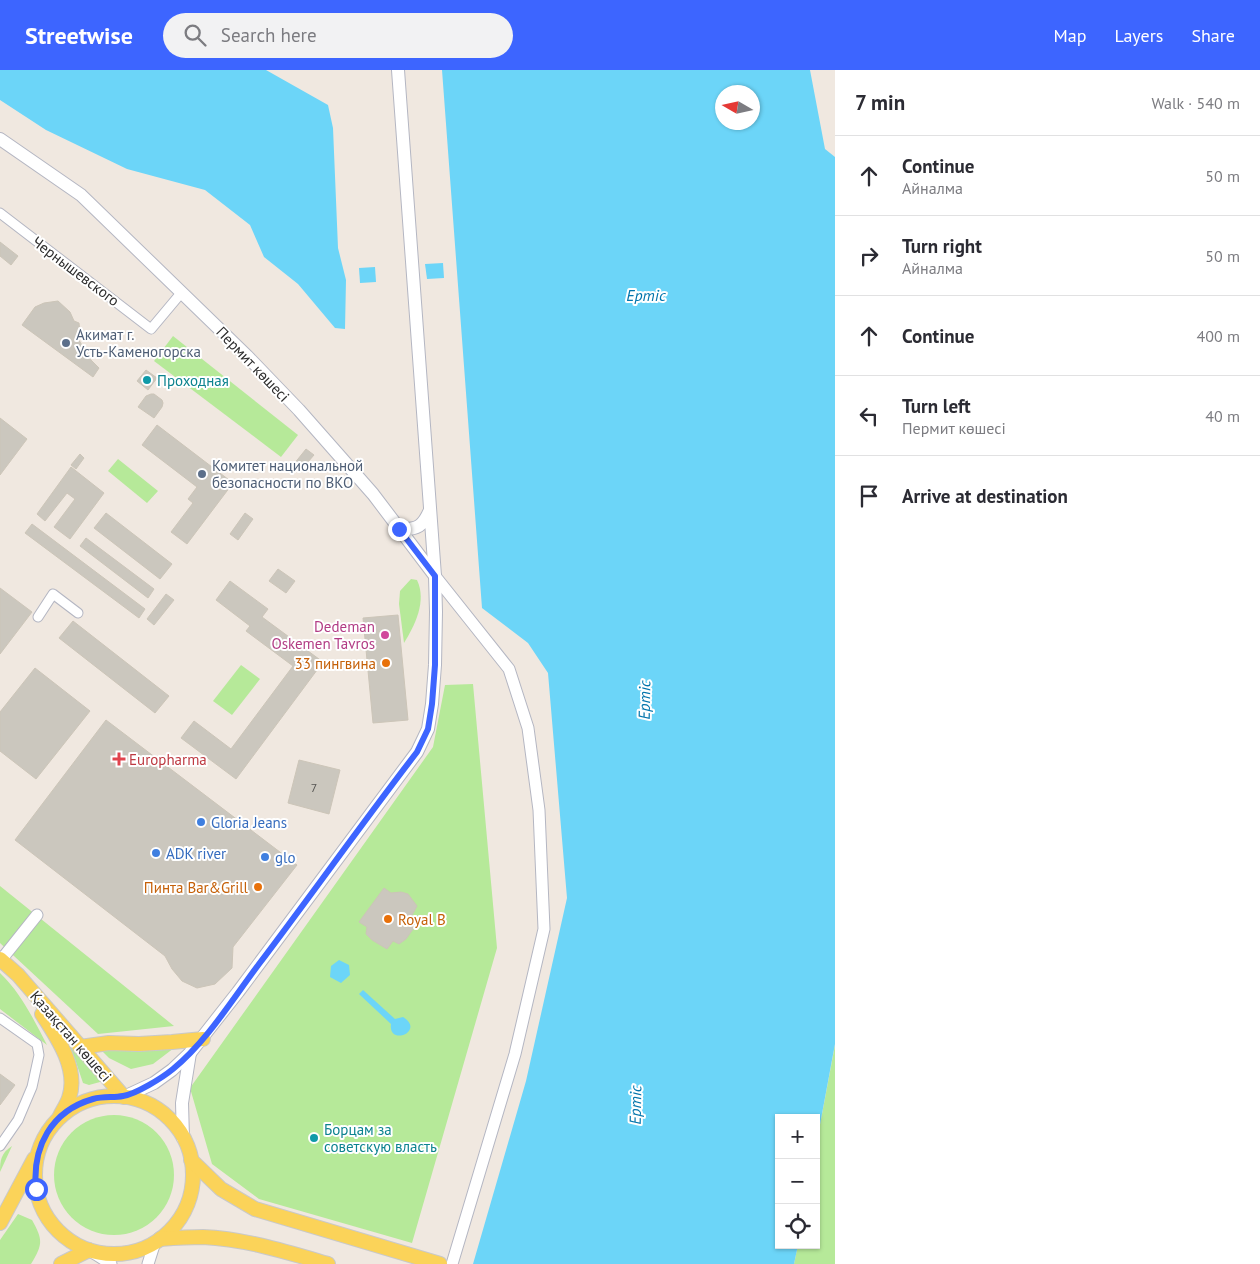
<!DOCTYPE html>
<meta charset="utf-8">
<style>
body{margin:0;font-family:"PT Sans",sans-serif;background:#f2f2f3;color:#2b2b33}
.controls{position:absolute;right:15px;bottom:15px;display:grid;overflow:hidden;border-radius:0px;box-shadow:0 1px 4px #0004}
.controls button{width:45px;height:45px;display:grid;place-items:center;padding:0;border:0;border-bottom:1px solid #e1e1e2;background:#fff;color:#2b2b33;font:25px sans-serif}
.compass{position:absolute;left:715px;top:15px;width:45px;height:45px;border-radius:50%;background:#fff;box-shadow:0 1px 4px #0004;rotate:279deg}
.stop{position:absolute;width:15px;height:15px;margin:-11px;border:4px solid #3d65ff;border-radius:50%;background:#fff}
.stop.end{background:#3d65ff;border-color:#fff;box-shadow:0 1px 5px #0008}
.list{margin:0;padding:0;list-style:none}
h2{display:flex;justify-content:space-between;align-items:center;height:65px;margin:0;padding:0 20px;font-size:21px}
h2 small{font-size:16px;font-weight:400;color:#7c7c81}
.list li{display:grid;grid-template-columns:32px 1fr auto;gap:15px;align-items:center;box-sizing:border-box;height:80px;padding:0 20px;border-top:1px solid #e1e1e2}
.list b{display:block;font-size:19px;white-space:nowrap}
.list p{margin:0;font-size:16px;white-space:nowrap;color:#7c7c81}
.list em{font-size:16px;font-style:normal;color:#7c7c81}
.icon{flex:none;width:28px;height:28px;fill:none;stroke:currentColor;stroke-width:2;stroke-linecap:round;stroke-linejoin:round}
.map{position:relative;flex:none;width:835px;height:1194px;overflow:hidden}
header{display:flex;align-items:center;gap:30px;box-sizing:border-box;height:70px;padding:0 25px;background:#3d65ff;color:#fff}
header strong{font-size:24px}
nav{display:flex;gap:28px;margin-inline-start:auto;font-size:18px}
.search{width:350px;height:45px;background:#f2f2f3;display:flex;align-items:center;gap:12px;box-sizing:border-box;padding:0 18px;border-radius:28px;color:#7c7c81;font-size:19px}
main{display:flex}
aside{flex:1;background:#fff}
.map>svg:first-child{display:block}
.green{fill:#b6e999}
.water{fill:#6cd5f8;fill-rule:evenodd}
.building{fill:#cbc7be;stroke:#ccc5b8}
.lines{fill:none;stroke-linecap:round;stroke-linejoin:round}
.minor-casing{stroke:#b4b6c2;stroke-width:11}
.tertiary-casing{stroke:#b4b6c2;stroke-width:13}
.secondary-casing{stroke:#b4b6c2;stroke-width:14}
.primary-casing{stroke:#c9c9c9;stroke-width:16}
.minor{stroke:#fff;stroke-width:9}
.tertiary{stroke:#fff;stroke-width:11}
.secondary{stroke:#fff;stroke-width:12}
.primary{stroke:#fbd359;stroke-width:14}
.route{stroke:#3d65ff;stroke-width:6}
.service-dot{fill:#5c6f8a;stroke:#fff;stroke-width:2}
.culture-dot{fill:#0f9aa8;stroke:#fff;stroke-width:2}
.hotel-dot{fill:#d1479c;stroke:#fff;stroke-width:2}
.food-dot{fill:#e8710a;stroke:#fff;stroke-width:2}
.health-dot{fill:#e0444e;stroke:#fff;stroke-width:2}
.shop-dot{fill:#3f7fe0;stroke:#fff;stroke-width:2}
.labels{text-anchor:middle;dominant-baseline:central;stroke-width:4;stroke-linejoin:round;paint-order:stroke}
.number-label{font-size:12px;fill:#555452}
.street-label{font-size:15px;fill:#2e2e2e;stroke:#fff}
.service-label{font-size:15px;fill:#4e5e75;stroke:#fff;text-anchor:start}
.culture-label{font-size:15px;fill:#0d838f;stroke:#fff;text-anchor:start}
.hotel-label{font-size:15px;fill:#b23c85;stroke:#fff;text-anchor:end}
.food-label{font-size:15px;fill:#c56008;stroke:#fff;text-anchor:end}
.health-label{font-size:15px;fill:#be3a42;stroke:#fff;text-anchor:start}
.shop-label{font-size:15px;fill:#366cbe;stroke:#fff;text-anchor:start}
.water-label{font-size:16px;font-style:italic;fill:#0375ac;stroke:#fff}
</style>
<header>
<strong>Streetwise</strong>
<div class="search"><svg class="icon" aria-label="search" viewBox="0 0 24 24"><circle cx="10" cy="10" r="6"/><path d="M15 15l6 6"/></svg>Search here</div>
<nav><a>Map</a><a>Layers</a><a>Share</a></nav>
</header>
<main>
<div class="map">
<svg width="835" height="1194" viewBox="0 0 835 1194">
<rect width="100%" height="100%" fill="#f0e8e0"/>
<g class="green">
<polygon points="173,266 298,365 281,387 154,291"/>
<polygon points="118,389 158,421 147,433 108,401"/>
<path d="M 411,509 L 417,510 C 427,531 415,555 404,573 L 399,534 L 400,521 Z"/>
<polygon points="241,595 260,609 232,645 213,631"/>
<polygon points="473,614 497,878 412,1173 259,1129 212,1094 190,1018 433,677 445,615"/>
<polygon points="0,816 174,956 98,964 0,873"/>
<path d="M 0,903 C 21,923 34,950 47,975 L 0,939 Z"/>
<polygon points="56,951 101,1005 100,1012 89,1015 83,1013 76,992"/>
<polygon points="835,975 835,1194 794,1194 798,1175 816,1175 816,1076"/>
<polygon points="98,977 174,978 153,994 131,999 109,988"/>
<circle cx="114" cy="1105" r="60"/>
<path d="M 12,1076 L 0,1102 C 0,1090 1,1083 12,1076 Z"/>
<path d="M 18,1144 L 32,1150 C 43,1170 43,1174 31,1194 L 0,1194 L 0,1170 Z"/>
</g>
<g class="water">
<polygon points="0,0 266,0 328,35 333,58 338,178 346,210 345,259 335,258 298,214 264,187 250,155 205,120 127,99 46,60 0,30"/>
<path d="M 442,0 L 810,0 L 825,79 L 835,87 L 835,974 L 816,1076 L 816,1048 L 779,1048 L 779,1175 L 798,1175 L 794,1194 L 473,1194 L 526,1011 L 567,828 L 548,603 L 528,573 L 482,538 ZM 752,22 L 752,52 L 722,52 L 722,22 Z"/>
<polygon points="443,193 444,208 427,209 425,194"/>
<polygon points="375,197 376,212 360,213 359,198"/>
<polygon points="339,890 349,895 350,905 341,913 330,907 331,896"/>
<path d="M 363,920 L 395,949 L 403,947 C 426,961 388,977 391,954 L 359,924 Z"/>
</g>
<g class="building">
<polygon points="0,172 18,186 11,195 0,186"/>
<polygon points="58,231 70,242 74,251 79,253 80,263 77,267 91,290 99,298 93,307 22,255 35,237 44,233"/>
<polygon points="146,300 157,308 148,320 137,311"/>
<polygon points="151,324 154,324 162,330 163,333 162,337 154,348 138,337 146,326"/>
<polygon points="0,348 27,369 0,405"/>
<polygon points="157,355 233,413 187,474 171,462 193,433 188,429 197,417 142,375"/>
<polygon points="306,379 314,385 301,400 294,394"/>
<polygon points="80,384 84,388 76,399 71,395"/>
<polygon points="71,397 104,423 70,469 54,457 75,429 67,423 45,451 37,444"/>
<polygon points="106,443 172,494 160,509 94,458"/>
<polygon points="245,443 253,449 238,470 230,464"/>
<polygon points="32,454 145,539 139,548 25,463"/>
<polygon points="86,468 154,519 148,528 80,476"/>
<polygon points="278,499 295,511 286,523 269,511"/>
<polygon points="230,511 268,539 262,547 323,592 236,709 181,668 194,651 231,679 293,596 246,561 250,556 216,530"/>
<polygon points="0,518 32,542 0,584"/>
<polygon points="166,524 174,530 154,555 147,549"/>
<polygon points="398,545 408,650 373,653 363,548"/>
<polygon points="73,551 169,626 155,643 59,568"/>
<polygon points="35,598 90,641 36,709 0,681 0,642"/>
<polygon points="106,650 297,795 233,877 232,898 215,914 197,918 182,911 172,899 165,886 15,770"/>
<polygon points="299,690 340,700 329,744 288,733"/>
<polygon points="384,818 391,823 401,822 408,824 417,836 412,845 418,852 406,869 399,874 393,871 387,879 372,870 366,864 367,857 359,852"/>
<polygon points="0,1004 15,1015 0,1035"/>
</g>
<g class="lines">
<defs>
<g id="minor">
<polyline points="0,143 151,259 182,222"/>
<polyline points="38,547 53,524 78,543"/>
<polyline points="0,948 37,974 39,985 32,1017 18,1050 0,1076"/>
</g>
<g id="tertiary">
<polyline points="435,506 509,599 528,658 539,740 544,859 515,984 452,1194"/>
<polyline points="1,890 37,845"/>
<polyline points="89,1180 111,1194"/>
<polyline points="148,1194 155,1172"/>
</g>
<g id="secondary">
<polyline points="0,69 81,125 247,286 299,340 373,424 435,506"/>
<path d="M 399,459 C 418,460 423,456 430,440"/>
<polyline points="124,1027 154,1013 172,1000 190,983 238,922 417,682 428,659 432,634 435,595 436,542 435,506 398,0"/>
<polyline points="183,1068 182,1033 190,983"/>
</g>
<g id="primary">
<polyline points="0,889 18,905 124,1027"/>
<path d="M 42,944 C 57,967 79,999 69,1028 C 67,1034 63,1040 60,1046"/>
<polyline points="80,977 109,973 139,974 172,972 203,969"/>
<circle cx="114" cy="1105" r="79"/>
<polyline points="191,1090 221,1119 255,1139 440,1194"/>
<polyline points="0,1153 34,1089"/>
<path d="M 160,1169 C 174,1168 189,1167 203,1167 C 246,1169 287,1182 328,1194"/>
<polyline points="61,1194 89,1180"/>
</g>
</defs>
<use href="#minor" class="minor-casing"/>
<use href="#tertiary" class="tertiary-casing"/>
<use href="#secondary" class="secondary-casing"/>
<use href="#primary" class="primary-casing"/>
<use href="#minor" class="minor"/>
<use href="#tertiary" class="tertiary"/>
<use href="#secondary" class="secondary"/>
<use href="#primary" class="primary"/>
</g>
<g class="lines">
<path class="route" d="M 36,1119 C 32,1077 51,1041 93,1029 C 104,1026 114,1028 123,1026 C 136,1024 162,1008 173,999 C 207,971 232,930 259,894 C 312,824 363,752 417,682 L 428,659 L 432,634 L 435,595 L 435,506 L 399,459"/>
</g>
<g class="service-dot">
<circle cx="66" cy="273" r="5"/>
<circle cx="202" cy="404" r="5"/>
</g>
<g class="culture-dot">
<circle cx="147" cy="310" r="5"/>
<circle cx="314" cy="1068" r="5"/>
</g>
<circle class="hotel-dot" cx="385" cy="565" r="5"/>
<g class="food-dot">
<circle cx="386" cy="593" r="5"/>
<circle cx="258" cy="817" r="5"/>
<circle cx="388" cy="849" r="5"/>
</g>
<path class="health-dot" d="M116.5 681.5h5v5h5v5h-5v5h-5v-5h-5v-5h5z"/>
<g class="shop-dot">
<circle cx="201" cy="752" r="5"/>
<circle cx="156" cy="783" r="5"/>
<circle cx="265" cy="787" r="5"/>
</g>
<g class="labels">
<g class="number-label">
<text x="314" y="717">7</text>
</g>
<g class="street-label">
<text transform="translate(76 201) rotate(37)">Чернышевского</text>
<text transform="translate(253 294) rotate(46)">Пермит көшесі</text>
<text transform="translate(71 966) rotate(49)">Қазақстан көшесі</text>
</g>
<g class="service-label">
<text x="76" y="264">Акимат г.<tspan x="76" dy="17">Усть-Каменогорска</tspan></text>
<text x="212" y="395">Комитет национальной<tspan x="212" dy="17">безопасности по ВКО</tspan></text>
</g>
<g class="culture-label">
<text x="157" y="310">Проходная</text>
<text x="324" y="1059">Борцам за<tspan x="324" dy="17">советскую власть</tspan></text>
</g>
<g class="hotel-label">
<text x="375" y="556">Dedeman<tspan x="375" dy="17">Oskemen Tavros</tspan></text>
</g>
<g class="food-label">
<text x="376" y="593">33 пингвина</text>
<text x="248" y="817">Пинта Bar&amp;Grill</text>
<text x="398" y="849" text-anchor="start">Royal B</text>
</g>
<g class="health-label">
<text x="129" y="689">Europharma</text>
</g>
<g class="shop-label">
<text x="211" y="752">Gloria Jeans</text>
<text x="166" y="783">ADK river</text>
<text x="275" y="787">glo</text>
</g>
<g class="water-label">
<text x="646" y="225">Ертіс</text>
<text transform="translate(644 630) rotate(-89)">Ертіс</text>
<text transform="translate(635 1035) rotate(-89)">Ертіс</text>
</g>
</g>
</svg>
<div class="controls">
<button>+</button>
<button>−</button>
<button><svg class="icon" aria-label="locate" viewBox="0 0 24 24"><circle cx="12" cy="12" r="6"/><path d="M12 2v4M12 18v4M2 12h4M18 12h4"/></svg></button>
</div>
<svg class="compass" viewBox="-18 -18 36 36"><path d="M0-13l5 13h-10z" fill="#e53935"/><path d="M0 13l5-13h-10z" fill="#7c7c81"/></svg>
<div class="stop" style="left:36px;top:1119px"></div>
<div class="stop end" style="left:399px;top:459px"></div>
</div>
<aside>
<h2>7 min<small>Walk · 540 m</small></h2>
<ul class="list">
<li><svg class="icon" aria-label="ahead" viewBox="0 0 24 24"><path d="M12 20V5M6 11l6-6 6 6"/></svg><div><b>Continue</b><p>Айналма</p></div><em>50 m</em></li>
<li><svg class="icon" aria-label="right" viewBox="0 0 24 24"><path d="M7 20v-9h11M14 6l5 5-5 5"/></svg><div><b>Turn right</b><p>Айналма</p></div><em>50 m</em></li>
<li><svg class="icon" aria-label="ahead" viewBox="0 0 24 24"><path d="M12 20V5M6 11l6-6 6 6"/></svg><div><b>Continue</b></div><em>400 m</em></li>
<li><svg class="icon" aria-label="left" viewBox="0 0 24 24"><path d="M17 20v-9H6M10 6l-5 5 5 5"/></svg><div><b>Turn left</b><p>Пермит көшесі</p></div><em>40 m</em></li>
<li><svg class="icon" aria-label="arrive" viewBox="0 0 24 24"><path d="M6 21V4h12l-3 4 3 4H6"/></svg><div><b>Arrive at destination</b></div></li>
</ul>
</aside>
</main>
